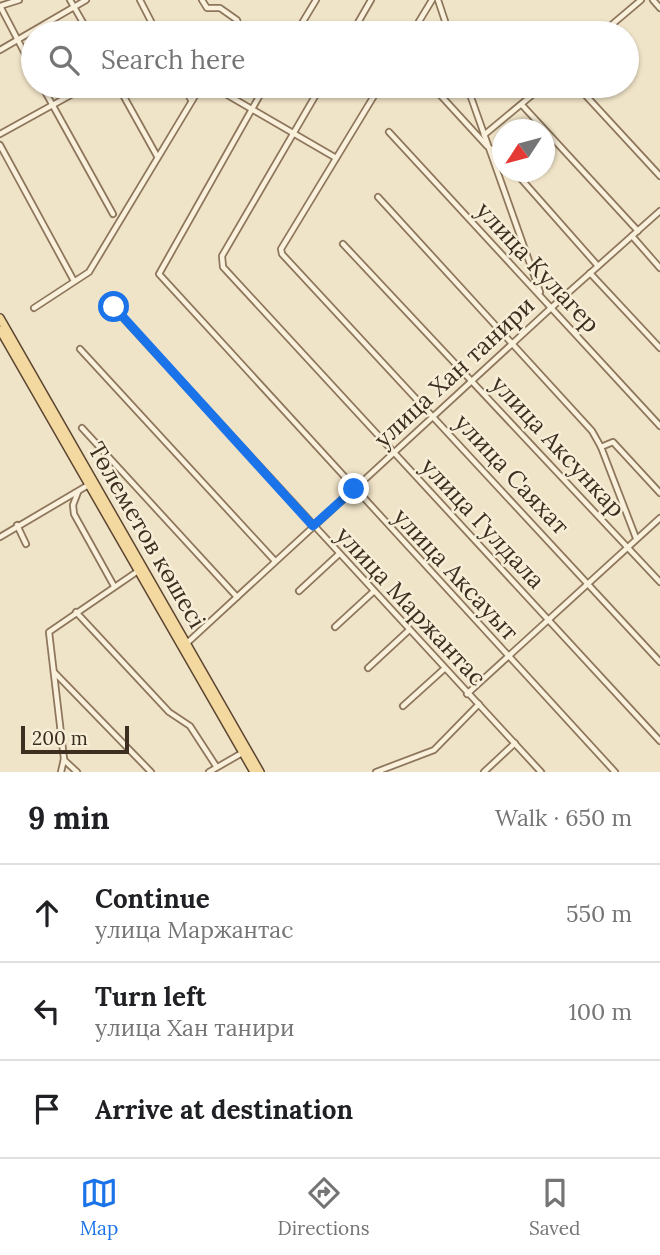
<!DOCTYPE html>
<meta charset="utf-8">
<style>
body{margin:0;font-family:Lora,serif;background:#f2f2f2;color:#202124}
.compass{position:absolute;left:492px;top:119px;width:63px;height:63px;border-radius:50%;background:#fff;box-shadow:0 2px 5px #0004;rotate:234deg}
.scale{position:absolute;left:21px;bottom:18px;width:108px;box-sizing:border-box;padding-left:7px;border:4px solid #3d2e20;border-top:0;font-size:19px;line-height:24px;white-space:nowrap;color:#3d2e20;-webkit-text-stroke:5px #f7eed8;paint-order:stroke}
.stop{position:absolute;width:21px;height:21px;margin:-16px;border:5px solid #1a73e8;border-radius:50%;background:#fff}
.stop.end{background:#1a73e8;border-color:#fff;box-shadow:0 2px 7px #0008}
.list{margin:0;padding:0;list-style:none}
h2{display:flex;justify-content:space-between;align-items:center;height:91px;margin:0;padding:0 28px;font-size:30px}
h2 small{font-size:23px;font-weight:400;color:#757577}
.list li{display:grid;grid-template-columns:46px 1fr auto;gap:21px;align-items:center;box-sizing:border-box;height:98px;padding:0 28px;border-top:2px solid #e0e0e0}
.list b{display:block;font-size:26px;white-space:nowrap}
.list p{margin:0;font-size:23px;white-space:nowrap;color:#757577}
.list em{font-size:23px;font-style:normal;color:#757577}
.icon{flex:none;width:38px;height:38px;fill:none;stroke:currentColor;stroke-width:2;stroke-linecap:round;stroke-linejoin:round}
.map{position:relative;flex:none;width:660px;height:772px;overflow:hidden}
.search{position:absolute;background:#fff;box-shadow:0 2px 5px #0004;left:21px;right:21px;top:21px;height:77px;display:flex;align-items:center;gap:18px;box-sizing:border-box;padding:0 24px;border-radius:38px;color:#757577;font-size:26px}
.sheet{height:385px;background:#fff}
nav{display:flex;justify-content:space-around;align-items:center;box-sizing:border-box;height:98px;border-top:2px solid #e0e0e0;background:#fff;font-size:19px;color:#757577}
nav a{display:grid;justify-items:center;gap:4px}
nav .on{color:#1a73e8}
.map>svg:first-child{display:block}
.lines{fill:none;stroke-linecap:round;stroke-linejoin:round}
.minor-casing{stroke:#8d765c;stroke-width:8}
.primary-casing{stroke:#5b4430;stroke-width:10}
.minor{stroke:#faf1dc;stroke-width:4.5}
.primary{stroke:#f3d9a0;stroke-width:7}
.route{stroke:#1a73e8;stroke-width:9}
.labels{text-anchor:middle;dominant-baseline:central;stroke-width:5;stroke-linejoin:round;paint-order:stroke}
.street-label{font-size:24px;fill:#3d2e20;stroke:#f7eed8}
</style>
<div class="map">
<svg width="660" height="772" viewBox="0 0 660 772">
<rect width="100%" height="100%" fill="#f0e4c8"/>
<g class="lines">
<defs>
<g id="minor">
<polyline points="19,0 0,6 33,69"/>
<polyline points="70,0 89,33"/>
<polyline points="140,0 157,33"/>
<polyline points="202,0 207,8 220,8 237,20 238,23 232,33"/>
<polyline points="438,0 449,33"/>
<polyline points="653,0 660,8"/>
<polyline points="296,33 316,0"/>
<polyline points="352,33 371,0"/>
<polyline points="412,33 432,0"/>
<polyline points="602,33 641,0"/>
<polyline points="0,50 86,0"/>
<polyline points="42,86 113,214"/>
<polyline points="118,86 157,156"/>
<polyline points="184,86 191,100"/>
<polyline points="212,86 336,158"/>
<polyline points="265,86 159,274 615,772"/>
<polyline points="321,86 222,256 223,267 660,741"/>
<polyline points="380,86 281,249 282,254 660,662"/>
<polyline points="432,86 487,146 503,157"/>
<polyline points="467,86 540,292"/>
<polyline points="577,86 660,176"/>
<polyline points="522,105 638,231"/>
<polyline points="389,132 660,426"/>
<polyline points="0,134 87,86"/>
<polyline points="484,135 543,86"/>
<polyline points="0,145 74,281"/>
<polyline points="515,172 598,266"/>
<polyline points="378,197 592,431 601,447 636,538"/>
<polyline points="632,236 660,268"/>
<polyline points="343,244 660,582"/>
<polyline points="590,273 660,348"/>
<polyline points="34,308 89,272 201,86"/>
<polyline points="114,308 541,772"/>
<polyline points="80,349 275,561"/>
<polyline points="82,428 237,597"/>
<polyline points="601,447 613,442 660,493"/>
<polyline points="78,492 73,505 74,514 114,586"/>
<polyline points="17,525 26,544"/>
<polyline points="0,537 90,484"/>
<polyline points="299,591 339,554"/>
<polyline points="76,612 169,712 190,726 216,766"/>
<polyline points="335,627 373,592"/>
<polyline points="186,644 551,308 660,211"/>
<polyline points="368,668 408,631"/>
<polyline points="54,672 151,772"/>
<polyline points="467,694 660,518"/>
<polyline points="403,706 444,669"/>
<polyline points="64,760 77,772"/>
<polyline points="61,772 64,759 49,632 138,571"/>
<polyline points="209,772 242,753"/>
<polyline points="376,772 434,750 479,704"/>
<polyline points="484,772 515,743"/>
</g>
<g id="primary">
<polyline points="0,318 260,772"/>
<polyline points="0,330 254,772"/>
</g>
</defs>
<use href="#minor" class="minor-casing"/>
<use href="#primary" class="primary-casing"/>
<use href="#minor" class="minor"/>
<use href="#primary" class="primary"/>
</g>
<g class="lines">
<polyline class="route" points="114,307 313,526 354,489"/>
</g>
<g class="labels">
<g class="street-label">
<text transform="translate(538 267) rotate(47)">улица Кулагер</text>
<text transform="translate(454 372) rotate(-43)">улица Хан танири</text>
<text transform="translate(558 446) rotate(47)">улица Аксункар</text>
<text transform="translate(512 474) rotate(47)">улица Саяхат</text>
<text transform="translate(483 523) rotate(47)">улица Гулдала</text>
<text transform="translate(147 535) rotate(60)">Төлеметов көшесі</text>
<text transform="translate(456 574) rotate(47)">улица Аксауыт</text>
<text transform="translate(411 606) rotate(47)">улица Маржантас</text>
</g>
</g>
</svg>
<svg class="compass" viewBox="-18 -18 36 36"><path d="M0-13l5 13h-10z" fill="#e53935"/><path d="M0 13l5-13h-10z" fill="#757577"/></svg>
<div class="scale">200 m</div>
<div class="stop" style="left:114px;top:307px"></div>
<div class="stop end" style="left:354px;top:489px"></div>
<div class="search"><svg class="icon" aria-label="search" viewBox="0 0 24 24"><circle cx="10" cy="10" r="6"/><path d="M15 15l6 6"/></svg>Search here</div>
</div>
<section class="sheet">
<h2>9 min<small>Walk · 650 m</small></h2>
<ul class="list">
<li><svg class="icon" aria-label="ahead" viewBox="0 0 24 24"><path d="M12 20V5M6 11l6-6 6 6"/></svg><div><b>Continue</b><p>улица Маржантас</p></div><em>550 m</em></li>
<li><svg class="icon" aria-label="left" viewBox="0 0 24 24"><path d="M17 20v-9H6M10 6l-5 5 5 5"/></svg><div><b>Turn left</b><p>улица Хан танири</p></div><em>100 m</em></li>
<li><svg class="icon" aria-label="arrive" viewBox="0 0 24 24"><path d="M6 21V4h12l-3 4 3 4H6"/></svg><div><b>Arrive at destination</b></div></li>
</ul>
</section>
<nav>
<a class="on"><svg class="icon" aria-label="map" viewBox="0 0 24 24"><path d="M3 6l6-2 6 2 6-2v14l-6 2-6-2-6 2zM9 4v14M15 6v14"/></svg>Map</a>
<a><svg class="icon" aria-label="directions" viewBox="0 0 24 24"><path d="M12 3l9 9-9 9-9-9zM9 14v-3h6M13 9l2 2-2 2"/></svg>Directions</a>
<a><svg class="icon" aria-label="saved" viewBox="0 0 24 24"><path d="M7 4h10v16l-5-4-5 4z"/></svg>Saved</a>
</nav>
